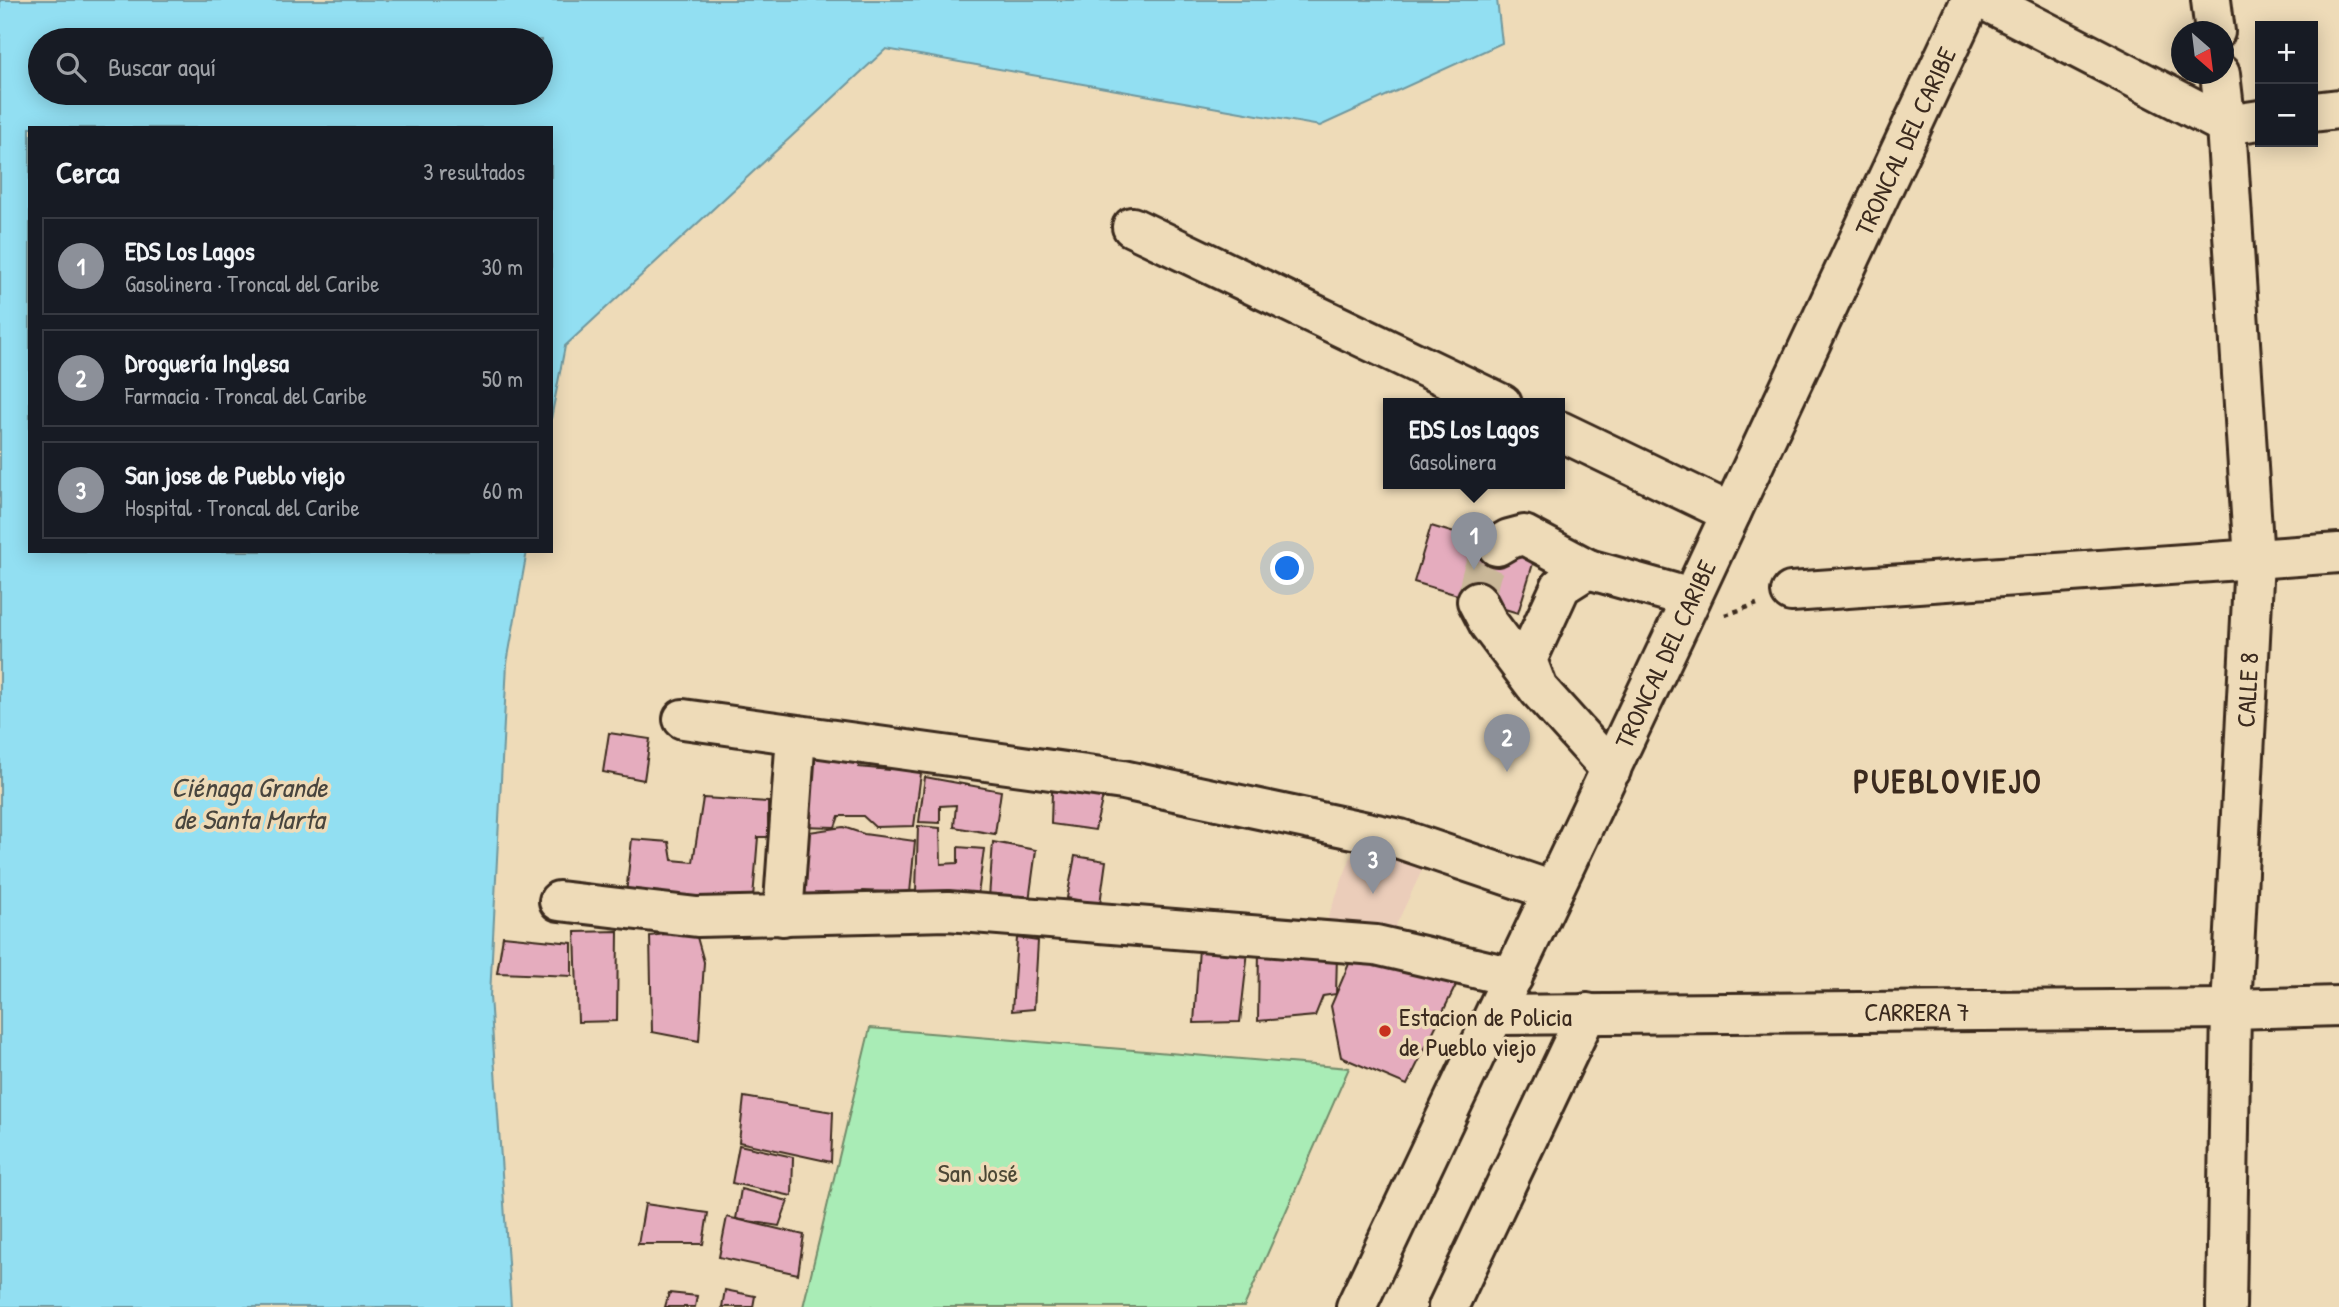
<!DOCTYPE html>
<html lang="es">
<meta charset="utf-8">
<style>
body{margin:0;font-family:"Patrick Hand",sans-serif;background:#20242c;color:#f1f3f6}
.controls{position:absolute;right:21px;top:21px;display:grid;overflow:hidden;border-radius:0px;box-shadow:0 4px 18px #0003}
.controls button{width:63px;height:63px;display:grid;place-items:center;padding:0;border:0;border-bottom:2px solid #363941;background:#171b24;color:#f1f3f6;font:35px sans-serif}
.compass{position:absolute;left:2171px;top:21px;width:63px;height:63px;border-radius:50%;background:#171b24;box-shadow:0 4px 18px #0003;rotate:152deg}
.you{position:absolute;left:1288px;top:569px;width:24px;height:24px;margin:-18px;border:5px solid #fff;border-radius:50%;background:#1a73e8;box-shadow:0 0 0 10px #1a73e833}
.badge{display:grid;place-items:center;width:46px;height:46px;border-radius:50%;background:#8c9099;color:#fff;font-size:23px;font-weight:700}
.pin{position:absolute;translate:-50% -58px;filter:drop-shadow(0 2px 4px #0008)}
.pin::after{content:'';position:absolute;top:37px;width:24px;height:21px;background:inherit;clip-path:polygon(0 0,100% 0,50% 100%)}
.popup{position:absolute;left:1383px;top:398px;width:182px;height:91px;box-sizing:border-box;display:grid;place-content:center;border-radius:0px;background:#171b24;filter:drop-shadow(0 2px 5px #0005);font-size:23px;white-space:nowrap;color:#9ea1a6}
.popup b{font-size:26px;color:#f1f3f6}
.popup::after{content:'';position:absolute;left:50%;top:100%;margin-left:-14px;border:14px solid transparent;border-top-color:#171b24}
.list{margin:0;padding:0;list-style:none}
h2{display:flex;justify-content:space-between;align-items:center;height:91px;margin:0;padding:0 28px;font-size:30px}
h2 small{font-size:23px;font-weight:400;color:#9ea1a6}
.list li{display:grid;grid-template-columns:46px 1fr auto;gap:21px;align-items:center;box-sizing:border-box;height:98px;margin:0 14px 14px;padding:0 14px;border:2px solid #363941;border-radius:0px}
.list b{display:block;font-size:26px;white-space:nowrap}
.list p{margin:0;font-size:23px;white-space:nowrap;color:#9ea1a6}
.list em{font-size:23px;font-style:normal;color:#9ea1a6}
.icon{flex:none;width:38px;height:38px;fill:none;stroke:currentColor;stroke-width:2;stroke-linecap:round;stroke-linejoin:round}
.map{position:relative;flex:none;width:2339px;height:1307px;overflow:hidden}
.search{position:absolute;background:#171b24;box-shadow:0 4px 18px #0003;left:28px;top:28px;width:525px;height:77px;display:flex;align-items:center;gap:18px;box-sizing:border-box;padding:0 24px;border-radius:38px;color:#9ea1a6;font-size:26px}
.panel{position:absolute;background:#171b24;box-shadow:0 4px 18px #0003;left:28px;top:126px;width:525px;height:427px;border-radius:0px}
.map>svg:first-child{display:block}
.built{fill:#ebcdba}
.green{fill:#a9ecb6;stroke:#728b6a;stroke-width:2}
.water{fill:#92dff2;stroke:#6f979d;stroke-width:2;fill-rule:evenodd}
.building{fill:#e5acbe;stroke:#3b2a1e;stroke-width:2}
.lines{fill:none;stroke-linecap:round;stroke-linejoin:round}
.minor-tunnel{stroke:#cab899;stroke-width:38;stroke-dasharray:38 19;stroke-linecap:butt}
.minor-casing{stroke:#3b2a1e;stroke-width:44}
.highway-casing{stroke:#3b2a1e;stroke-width:44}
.path{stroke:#3b2a1e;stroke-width:4.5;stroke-dasharray:5 5;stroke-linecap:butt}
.minor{stroke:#eedbb8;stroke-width:38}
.highway{stroke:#eedbb8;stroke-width:38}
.poi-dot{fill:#c8321e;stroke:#eedbb8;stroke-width:2.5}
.labels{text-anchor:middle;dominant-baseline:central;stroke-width:7;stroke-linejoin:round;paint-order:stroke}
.street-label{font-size:26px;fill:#3b2a1e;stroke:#eedbb8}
.poi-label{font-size:26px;fill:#3b2a1e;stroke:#eedbb8;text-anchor:start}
.park-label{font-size:26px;fill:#4c4735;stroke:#eedbb8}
.water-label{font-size:28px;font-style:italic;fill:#48453e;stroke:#eedbb8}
.district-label{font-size:33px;font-weight:bold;letter-spacing:2px;fill:#3b2a1e;stroke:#eedbb8}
</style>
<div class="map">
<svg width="2339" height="1307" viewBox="0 0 2339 1307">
<rect width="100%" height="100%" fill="#eedbb8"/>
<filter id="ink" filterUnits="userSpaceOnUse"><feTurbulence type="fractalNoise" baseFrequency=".0143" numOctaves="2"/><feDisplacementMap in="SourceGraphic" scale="14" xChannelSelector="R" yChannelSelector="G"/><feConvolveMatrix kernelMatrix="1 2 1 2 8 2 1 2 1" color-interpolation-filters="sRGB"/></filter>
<g filter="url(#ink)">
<polygon class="built" points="1358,838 1425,864 1391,936 1325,925"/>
<polygon class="green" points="870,1028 1349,1068 1244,1307 803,1307"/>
<path class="water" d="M 0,0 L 1497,0 L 1502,43 L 1320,126 L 886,49 L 565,346 L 551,419 L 551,128 L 30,128 L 30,551 L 527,551 L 507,663 L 490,996 L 511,1307 L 0,1307 ZM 40,40 L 541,40 L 541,93 L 40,93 Z"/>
<g class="building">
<polygon points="1431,526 1535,557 1518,613 1414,582"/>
<polygon points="609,733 650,739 644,780 603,772"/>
<polygon points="812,751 856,756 859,767 889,770 891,763 922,766 914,826 875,827 863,816 839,816 835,827 801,826"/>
<polygon points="925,777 1001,791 995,834 954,827 956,805 940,806 940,823 919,822"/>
<polygon points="1052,791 1103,796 1095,830 1051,824"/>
<polygon points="703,798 768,802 768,837 758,837 753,898 715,896 713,909 626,894 632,839 669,842 672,860 693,862"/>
<polygon points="918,826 940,828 941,864 958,863 958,847 984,849 978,895 916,892"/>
<polygon points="843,827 864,834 915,841 910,893 863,891 857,900 799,898 802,833"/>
<polygon points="993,842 1036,850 1029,901 989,898"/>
<polygon points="1075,856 1106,861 1100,904 1067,898"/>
<polygon points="695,930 704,962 699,1041 652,1032 650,936"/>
<polygon points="618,931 617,1021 578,1022 575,932"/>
<polygon points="503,936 572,943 572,976 497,973"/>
<polygon points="1017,938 1038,941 1034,1009 1012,1011"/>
<polygon points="1199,948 1248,951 1240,1022 1194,1023"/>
<polygon points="1259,949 1337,954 1336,994 1323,996 1315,1016 1258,1021"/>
<polygon points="1351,959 1391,961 1457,983 1407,1085 1341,1057 1331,1006"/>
<polygon points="744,1097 833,1112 831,1162 739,1142"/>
<polygon points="739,1145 793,1157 792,1196 732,1183"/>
<polygon points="741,1189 788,1201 779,1226 736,1219"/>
<polygon points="645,1204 708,1213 703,1244 638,1244"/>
<polygon points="727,1217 804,1235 798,1274 719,1257"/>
<polygon points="725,1290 755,1296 753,1307 722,1307"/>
<polygon points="669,1293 697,1296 695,1307 665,1307"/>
</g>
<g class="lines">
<path class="minor-tunnel" d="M 1477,601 C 1479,576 1482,566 1497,546"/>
<defs>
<g id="minor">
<polyline points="1984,0 2226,125 2260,120"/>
<polyline points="2211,0 2215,32"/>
<polyline points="2220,74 2226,125 2254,560 2231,1009 2226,1307"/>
<polyline points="2313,112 2339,109"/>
<polyline points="1132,227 1502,404"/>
<polyline points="1560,431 1731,513"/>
<polyline points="1497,546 1509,539 1524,535 1588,569"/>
<polyline points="1791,592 2339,553"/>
<polyline points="1477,601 1489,624 1535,685"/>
<polyline points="683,719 1123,780 1400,839 1553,891"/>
<polyline points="1611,770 1538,689 1527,660 1561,586 1588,569 1691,598"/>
<polyline points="559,901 697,917 948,911 1376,945 1513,977"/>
<polyline points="783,916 796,735"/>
<polyline points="1495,1015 2231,1009 2339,1006"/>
<polyline points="1448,1307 1587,1013"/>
</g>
<polyline id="highway" points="1356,1307 1675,633 1971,0"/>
</defs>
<use href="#minor" class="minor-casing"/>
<use href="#highway" class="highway-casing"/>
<polyline class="path" points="1725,615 1757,604"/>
<use href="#minor" class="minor"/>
<use href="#highway" class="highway"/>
</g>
</g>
<circle class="poi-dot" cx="1385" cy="1031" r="7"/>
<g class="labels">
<g class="street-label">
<text transform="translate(1905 141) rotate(-65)">TRONCAL DEL CARIBE</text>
<text transform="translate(1665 654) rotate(-65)">TRONCAL DEL CARIBE</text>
<text transform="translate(2247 690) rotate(-87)">CALLE 8</text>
<text x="1917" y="1011">CARRERA 7</text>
</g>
<g class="poi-label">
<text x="1399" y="1016">Estacion de Policia<tspan x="1399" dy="30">de Pueblo viejo</tspan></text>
</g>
<g class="park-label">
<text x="978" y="1172">San José</text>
</g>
<g class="water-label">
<text x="249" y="787">Ciénaga Grande<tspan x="249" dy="32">de Santa Marta</tspan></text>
</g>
<g class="district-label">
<text x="1948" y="781">PUEBLOVIEJO</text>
</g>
</g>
</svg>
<div class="controls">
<button>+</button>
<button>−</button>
</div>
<svg class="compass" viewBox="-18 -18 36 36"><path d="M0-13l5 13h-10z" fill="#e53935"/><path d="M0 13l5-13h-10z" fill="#9ea1a6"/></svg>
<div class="you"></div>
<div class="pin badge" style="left:1474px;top:570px">1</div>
<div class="popup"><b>EDS Los Lagos</b>Gasolinera</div>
<div class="pin badge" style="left:1507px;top:772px">2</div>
<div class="pin badge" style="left:1373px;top:894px">3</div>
<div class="search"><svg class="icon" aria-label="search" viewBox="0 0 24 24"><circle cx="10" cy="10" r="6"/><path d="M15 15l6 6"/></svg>Buscar aquí</div>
<section class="panel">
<h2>Cerca<small>3 resultados</small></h2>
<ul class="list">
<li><span class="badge">1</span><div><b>EDS Los Lagos</b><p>Gasolinera · Troncal del Caribe</p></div><em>30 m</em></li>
<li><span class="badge">2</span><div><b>Droguería Inglesa</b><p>Farmacia · Troncal del Caribe</p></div><em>50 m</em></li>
<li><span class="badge">3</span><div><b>San jose de Pueblo viejo</b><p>Hospital · Troncal del Caribe</p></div><em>60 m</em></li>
</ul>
</section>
</div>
